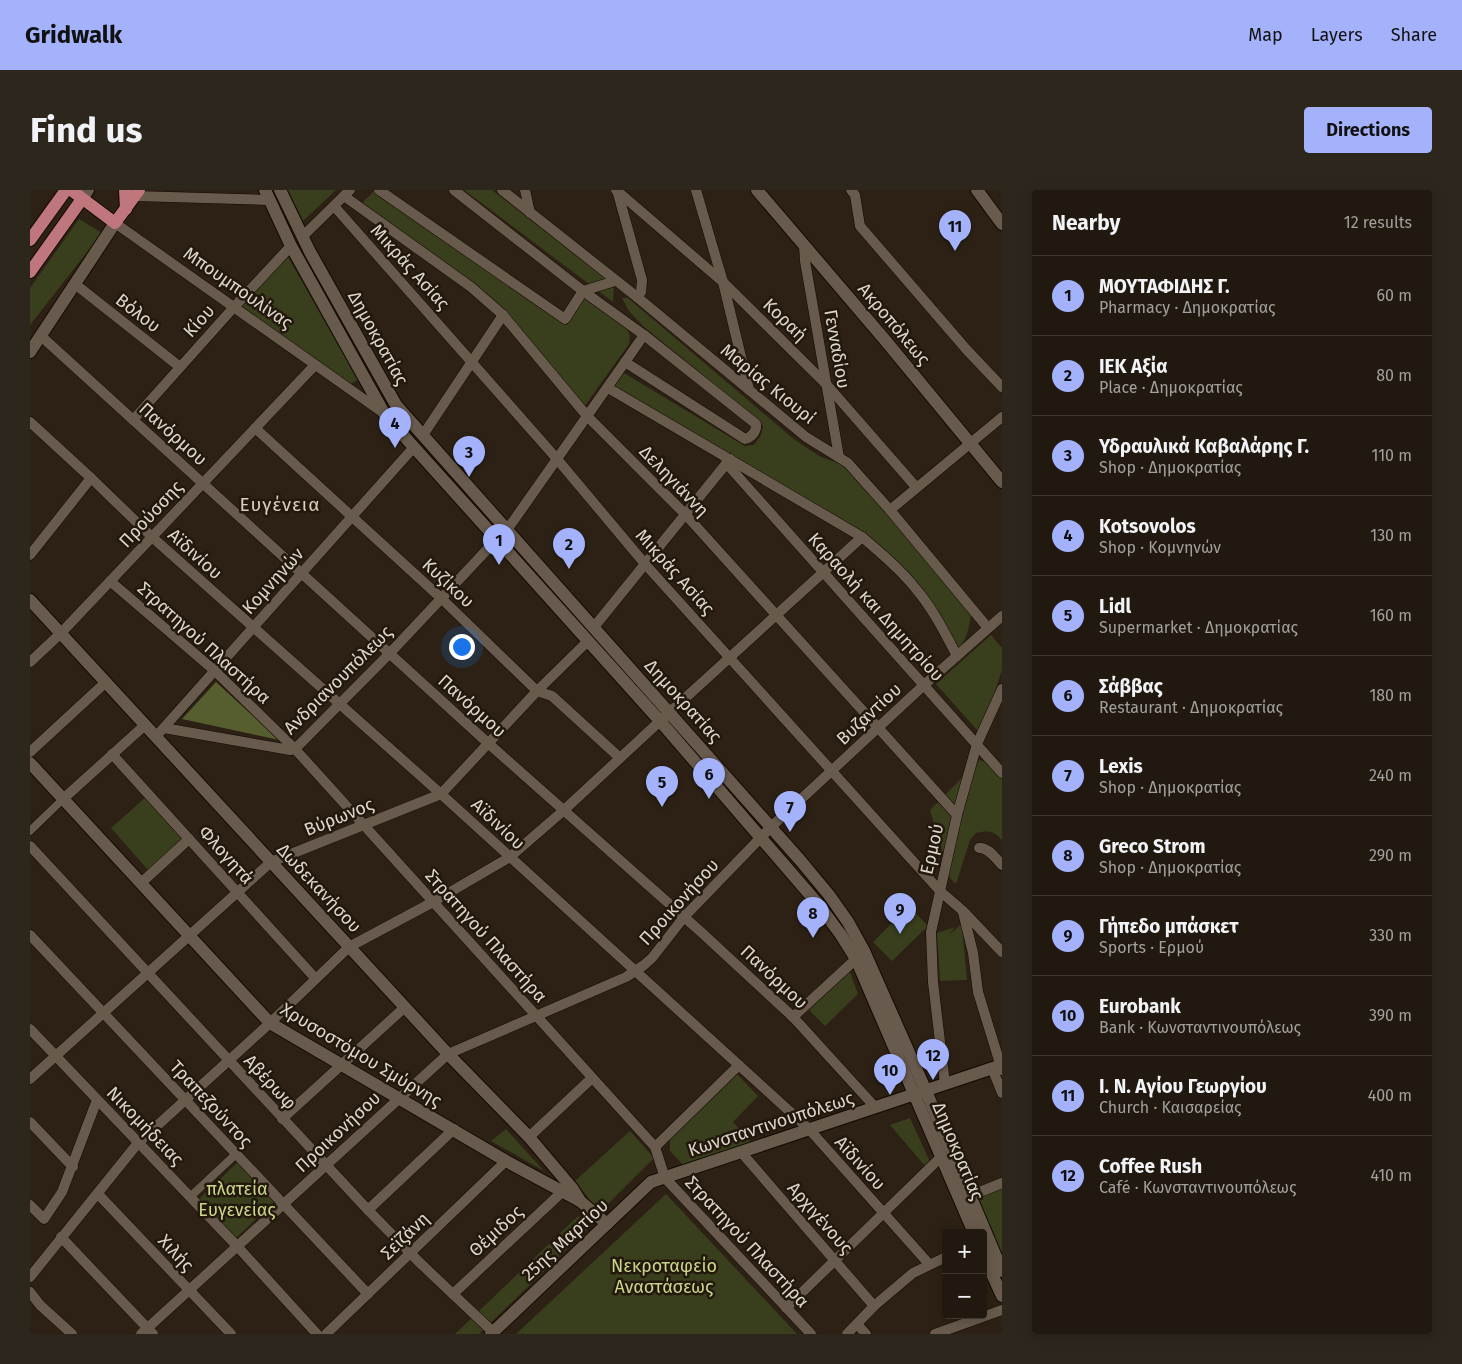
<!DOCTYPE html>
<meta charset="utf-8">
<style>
body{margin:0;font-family:"Fira Sans",sans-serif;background:#2d261d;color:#f1f3f6}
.controls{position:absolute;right:15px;bottom:15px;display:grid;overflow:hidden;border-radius:5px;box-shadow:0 2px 12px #0003}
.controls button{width:45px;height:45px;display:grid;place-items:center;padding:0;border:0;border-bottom:1px solid #3e382f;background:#21190f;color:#f1f3f6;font:25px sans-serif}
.you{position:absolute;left:431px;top:456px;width:18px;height:18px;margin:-12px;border:4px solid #fff;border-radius:50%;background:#1a73e8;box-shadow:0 0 0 8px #1a73e833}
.badge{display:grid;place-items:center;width:32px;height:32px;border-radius:50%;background:#a4b2fc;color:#111;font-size:16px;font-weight:700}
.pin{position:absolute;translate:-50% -41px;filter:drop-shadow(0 1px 2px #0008)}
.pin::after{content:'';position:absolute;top:26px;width:18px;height:15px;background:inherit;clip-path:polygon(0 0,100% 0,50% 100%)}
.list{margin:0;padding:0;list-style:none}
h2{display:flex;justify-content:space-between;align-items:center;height:65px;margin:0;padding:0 20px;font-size:21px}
h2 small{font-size:16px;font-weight:400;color:#a2a09e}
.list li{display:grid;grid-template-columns:32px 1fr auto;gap:15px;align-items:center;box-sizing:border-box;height:80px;padding:0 20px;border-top:1px solid #3e382f}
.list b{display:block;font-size:19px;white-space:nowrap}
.list p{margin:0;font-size:16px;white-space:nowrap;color:#a2a09e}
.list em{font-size:16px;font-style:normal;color:#a2a09e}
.map{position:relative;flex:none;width:972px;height:1144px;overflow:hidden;border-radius:5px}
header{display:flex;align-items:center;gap:30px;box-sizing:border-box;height:70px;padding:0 25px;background:#a4b2fc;color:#111}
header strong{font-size:24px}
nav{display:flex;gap:28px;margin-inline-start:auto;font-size:18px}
.intro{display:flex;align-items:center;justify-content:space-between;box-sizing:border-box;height:120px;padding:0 30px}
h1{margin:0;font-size:35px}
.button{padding:12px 22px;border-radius:5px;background:#a4b2fc;color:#111;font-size:18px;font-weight:700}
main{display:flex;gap:30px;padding:0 30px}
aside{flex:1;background:#21190f;border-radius:5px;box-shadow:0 2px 12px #0003}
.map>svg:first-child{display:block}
.green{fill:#393e1d}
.forest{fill:#565d2e}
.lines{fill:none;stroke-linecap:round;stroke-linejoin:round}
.pedestrian-casing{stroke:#140a02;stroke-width:9}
.minor-casing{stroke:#140a02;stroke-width:11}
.tertiary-casing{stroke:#140a02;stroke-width:14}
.secondary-casing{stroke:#140a02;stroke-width:14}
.primary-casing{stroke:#140a02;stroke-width:14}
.pedestrian{stroke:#685b4d;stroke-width:8}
.minor{stroke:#685b4d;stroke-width:10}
.tertiary{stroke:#685b4d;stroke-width:12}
.secondary{stroke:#685b4d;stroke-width:12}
.primary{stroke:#c0767d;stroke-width:12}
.labels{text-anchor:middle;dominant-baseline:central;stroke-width:5;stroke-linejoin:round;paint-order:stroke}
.street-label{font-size:18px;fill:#ddd6ce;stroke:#22180b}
.park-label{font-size:18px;fill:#c9d58a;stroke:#22180b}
.neighbourhood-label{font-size:19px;letter-spacing:1px;fill:#ddcebe;stroke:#22180b}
</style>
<header>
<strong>Gridwalk</strong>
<nav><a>Map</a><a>Layers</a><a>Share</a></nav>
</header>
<div class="intro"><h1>Find us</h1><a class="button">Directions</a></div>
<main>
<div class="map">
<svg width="972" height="1144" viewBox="0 0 972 1144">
<rect width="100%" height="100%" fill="#2c2114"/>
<g class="green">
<polygon points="258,0 306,0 273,31"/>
<polygon points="345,0 537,135 553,107 596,137 600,146 599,154 554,217 476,122 330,15"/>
<polygon points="434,0 462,0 584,95 583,112"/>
<polygon points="49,29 72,43 0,135 0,98"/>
<polygon points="258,67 328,190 320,194 207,116 253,68"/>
<path d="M 592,108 L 598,108 L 765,250 L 791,267 L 811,274 L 840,302 L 941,424 C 939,437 937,452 926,461 L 904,423 L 843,354 L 582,198 L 594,183 L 715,256 L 724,255 L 731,245 L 733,236 L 726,228 L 613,136 L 599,121 Z"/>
<polygon points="961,445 972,458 972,480 953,538 948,541 906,494"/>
<path d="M 950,570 L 967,577 L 972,583 L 972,650 C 964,641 958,640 946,643 L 940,650 L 926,694 L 920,688 L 900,620 Z"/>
<polygon points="116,607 155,650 119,681 81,638"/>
<polygon points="879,716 898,736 862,771 843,752"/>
<polygon points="930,735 932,736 937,790 910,791 907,743 925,737 919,745"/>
<polygon points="820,782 828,804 795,836 779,820"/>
<polygon points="707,884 728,906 703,932 726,958 657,979 640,961 640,948"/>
<polygon points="880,928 900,972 896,977 860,935"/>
<polygon points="476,939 514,981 461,951"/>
<polygon points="600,941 624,968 573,1019 564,1015 545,991"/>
<polygon points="208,972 246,1010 206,1048 169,1009"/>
<polygon points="972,996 972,1064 948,1006"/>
<polygon points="636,1004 767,1144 486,1144"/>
<polygon points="548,1026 561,1036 449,1144 425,1144"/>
</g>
<polygon class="forest" points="186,492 249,550 152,529"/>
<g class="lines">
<defs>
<g id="pedestrian">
<polyline points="0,641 33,609"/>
<polyline points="160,1007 206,964"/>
</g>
<g id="minor">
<polyline points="349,0 535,129 553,101 585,91"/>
<path d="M 424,0 L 553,101 L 614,145 L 726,234 C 727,241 722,247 715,249 L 595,172"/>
<polyline points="472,0 607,107 776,247 818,273 860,320 958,438"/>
<polyline points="495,0 500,23"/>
<polyline points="586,0 693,92 797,195 886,297"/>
<polyline points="587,0 612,90 611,102 607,107"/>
<polyline points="666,0 693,92 719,200"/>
<polyline points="821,0 825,5 830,36 936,159 972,197"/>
<polyline points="105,6 239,10"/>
<polyline points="314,6 441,97 473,125 557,226 655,324 927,625"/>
<polyline points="304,16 527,269 615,374 910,701 933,721 972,762"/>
<polyline points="85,33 352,222"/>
<polyline points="272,47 320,0"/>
<polyline points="774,55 775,71 809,267"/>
<polyline points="45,94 150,177"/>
<polyline points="11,146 459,554 671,742 763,827 845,917"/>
<path d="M 578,198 L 832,347 C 851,363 871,380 886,399 C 903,419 915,443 927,466"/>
<polyline points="103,230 204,117 261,56"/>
<polyline points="0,232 61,288 122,347 411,604 779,939 899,1074"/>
<polyline points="225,238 411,408 507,501 522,506 590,568"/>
<polyline points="393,245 473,125"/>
<polyline points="696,273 972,583"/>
<polyline points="860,320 972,227"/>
<polyline points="477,340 614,145"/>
<polyline points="0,365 61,288"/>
<polyline points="80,391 185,481 265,559 625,957 635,988 781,1144"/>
<polyline points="564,437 700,269"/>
<polyline points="0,472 31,443 285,175"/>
<polyline points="134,538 260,560 265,559 360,463 467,349"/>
<polyline points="130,542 384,257"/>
<polyline points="0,562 76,492"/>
<polyline points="82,564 285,788"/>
<polyline points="33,609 115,535"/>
<polyline points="0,656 338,1020 389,1072 463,1142"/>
<path d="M 949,658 C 959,657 966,669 972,675"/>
<polyline points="111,693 159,649"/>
<polyline points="933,722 943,763 948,802 972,880"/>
<polyline points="0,745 338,1104"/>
<polyline points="763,827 826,769"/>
<polyline points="0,839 207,1056 287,1144"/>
<polyline points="962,878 972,903"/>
<polyline points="0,889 241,672 411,604 507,501 558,451"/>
<polyline points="915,894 903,792 901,742 927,625 947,554 972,499"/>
<polyline points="252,929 375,817"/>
<polyline points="0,932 43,977"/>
<polyline points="499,947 562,888"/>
<polyline points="625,957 709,875"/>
<polyline points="711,962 844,1116"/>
<polyline points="68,1004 201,1144"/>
<polyline points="940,1006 972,993"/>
<polyline points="0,1015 14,1029 32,1002 67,910"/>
<polyline points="338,1020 424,939"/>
<polyline points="31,1047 123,1144"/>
<polyline points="0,1087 108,953 240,833 319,757 403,712 480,667 533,621 630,531 832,347"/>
<polyline points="0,1102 10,1115 42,1144"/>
<polyline points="423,1104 532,1002"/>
<polyline points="756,1118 911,967"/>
<polyline points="827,1134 836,1144"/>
<polyline points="111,1144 418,864 596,787 614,775 622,768 654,727 741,637 894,495 972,426"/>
<polyline points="296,1144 476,971"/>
<polyline points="817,1144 844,1116 883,1083 916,1067"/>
<polyline points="905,1144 972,1120"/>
</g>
<g id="tertiary">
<polyline points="727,0 855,150 972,292"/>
<polyline points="947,0 972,34"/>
<polyline points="0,162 85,33"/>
<polyline points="0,410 418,864 499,947 542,998 550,1011"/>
<polyline points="0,573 240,833 476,971 550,1011 577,1034"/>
<polyline points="461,1144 621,992 972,875"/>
</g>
<g id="secondary">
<polyline points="235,0 261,56 355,225 630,531 788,714 811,745 826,769 944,1043"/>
<polyline points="250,0 280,62 366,215 770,670 799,705 818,732 834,761 896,901 972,1081"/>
<polyline points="52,9 58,0"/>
<polyline points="953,1064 972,1106"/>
</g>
<g id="primary">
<polyline points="41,0 85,33 109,0"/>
<polyline points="95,0 96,19"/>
<polyline points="0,50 36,0"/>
<polyline points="0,82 52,9"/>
</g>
</defs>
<use href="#pedestrian" class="pedestrian-casing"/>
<use href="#minor" class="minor-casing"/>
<use href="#tertiary" class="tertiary-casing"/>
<use href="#secondary" class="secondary-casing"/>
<use href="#primary" class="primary-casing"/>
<use href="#pedestrian" class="pedestrian"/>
<use href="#minor" class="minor"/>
<use href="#tertiary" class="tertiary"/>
<use href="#secondary" class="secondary"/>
<use href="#primary" class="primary"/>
</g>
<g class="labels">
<g class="street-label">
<text transform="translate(380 77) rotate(48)">Μικράς Ασίας</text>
<text transform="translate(208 98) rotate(35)">Μπουμπουλίνας</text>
<text transform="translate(108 123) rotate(38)">Βόλου</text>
<text transform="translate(755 130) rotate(44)">Κοραή</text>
<text transform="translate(169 131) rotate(-48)">Κίου</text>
<text transform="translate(864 134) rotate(50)">Ακροπόλεως</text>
<text transform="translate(348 148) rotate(61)">Δημοκρατίας</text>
<text transform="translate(807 159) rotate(80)">Γενναδίου</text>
<text transform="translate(738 194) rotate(39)">Μαρίας Κιουρί</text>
<text transform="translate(143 244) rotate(42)">Πανόρμου</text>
<text transform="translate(644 291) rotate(46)">Δεληγιάννη</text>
<text transform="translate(121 324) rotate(-47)">Προύσσης</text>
<text transform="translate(165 364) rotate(42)">Αϊδινίου</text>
<text transform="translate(645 382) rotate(48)">Μικράς Ασίας</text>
<text transform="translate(243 391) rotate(-48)">Κομνηνών</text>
<text transform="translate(418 393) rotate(43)">Κυζίκου</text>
<text transform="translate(846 417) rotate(48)">Καραολή και Δημητρίου</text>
<text transform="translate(174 453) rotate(42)">Στρατηγού Πλαστήρα</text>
<text transform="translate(308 490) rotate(-45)">Ανδριανουπόλεως</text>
<text transform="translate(653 511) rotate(48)">Δημοκρατίας</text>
<text transform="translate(442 516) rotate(42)">Πανόρμου</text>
<text transform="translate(839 524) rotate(-43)">Βυζαντίου</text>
<text transform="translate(309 627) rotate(-22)">Βύρωνος</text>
<text transform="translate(468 634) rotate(43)">Αϊδινίου</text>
<text transform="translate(902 659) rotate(-77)">Ερμού</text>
<text transform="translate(196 665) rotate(48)">Φλογητά</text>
<text transform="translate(289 698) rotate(47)">Δωδεκανήσου</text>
<text transform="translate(649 712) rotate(-48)">Προικονήσου</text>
<text transform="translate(456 746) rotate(48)">Στρατηγού Πλαστήρα</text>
<text transform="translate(744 787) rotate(43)">Πανόρμου</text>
<text transform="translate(331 865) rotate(31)">Χρυσοστόμου Σμύρνης</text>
<text transform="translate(240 892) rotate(47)">Αβέρωφ</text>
<text transform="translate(181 914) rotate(47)">Τραπεζούντος</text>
<text transform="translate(741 934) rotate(-18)">Κωνσταντινουπόλεως</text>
<text transform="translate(115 936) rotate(46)">Νικομήδειας</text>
<text transform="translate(308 942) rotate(-43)">Προικονήσου</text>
<text transform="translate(928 961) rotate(67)">Δημοκρατίας</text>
<text transform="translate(830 973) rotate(48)">Αϊδινίου</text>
<text transform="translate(790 1028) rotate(49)">Αρχιγένους</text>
<text transform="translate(466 1041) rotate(-43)">Θέμιδος</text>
<text transform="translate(375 1046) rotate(-44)">Σεϊζάνη</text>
<text transform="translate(535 1050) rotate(-43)">25ης Μαρτίου</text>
<text transform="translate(717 1052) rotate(47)">Στρατηγού Πλαστήρα</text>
<text transform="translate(146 1063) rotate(47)">Χιλής</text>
</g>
<g class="park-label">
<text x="207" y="999">πλατεία<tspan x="207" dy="21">Ευγενείας</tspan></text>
<text x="634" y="1076">Νεκροταφείο<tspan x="634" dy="21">Αναστάσεως</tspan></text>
</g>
<g class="neighbourhood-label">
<text x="250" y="314">Ευγένεια</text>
</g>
</g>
</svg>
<div class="controls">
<button>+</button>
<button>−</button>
</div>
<div class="you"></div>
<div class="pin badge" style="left:469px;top:375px">1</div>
<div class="pin badge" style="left:539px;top:379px">2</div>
<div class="pin badge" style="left:439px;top:287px">3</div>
<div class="pin badge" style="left:365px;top:258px">4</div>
<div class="pin badge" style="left:632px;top:617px">5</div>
<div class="pin badge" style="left:679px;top:609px">6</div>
<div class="pin badge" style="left:760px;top:642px">7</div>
<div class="pin badge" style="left:783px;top:748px">8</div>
<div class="pin badge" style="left:870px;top:744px">9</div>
<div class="pin badge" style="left:860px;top:905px">10</div>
<div class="pin badge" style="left:925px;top:61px">11</div>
<div class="pin badge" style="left:903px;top:890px">12</div>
</div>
<aside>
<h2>Nearby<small>12 results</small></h2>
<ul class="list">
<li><span class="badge">1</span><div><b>ΜΟΥΤΑΦΙΔΗΣ Γ.</b><p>Pharmacy · Δημοκρατίας</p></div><em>60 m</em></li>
<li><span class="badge">2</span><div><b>ΙΕΚ Αξία</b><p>Place · Δημοκρατίας</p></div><em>80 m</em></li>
<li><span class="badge">3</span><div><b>Υδραυλικά Καβαλάρης Γ.</b><p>Shop · Δημοκρατίας</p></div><em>110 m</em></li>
<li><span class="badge">4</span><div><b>Kotsovolos</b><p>Shop · Κομνηνών</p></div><em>130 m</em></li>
<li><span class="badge">5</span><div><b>Lidl</b><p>Supermarket · Δημοκρατίας</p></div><em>160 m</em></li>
<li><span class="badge">6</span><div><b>Σάββας</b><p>Restaurant · Δημοκρατίας</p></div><em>180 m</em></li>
<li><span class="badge">7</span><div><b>Lexis</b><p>Shop · Δημοκρατίας</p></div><em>240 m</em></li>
<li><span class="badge">8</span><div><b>Greco Strom</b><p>Shop · Δημοκρατίας</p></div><em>290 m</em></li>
<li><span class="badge">9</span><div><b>Γήπεδο μπάσκετ</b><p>Sports · Ερμού</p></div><em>330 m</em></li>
<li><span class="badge">10</span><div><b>Eurobank</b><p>Bank · Κωνσταντινουπόλεως</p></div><em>390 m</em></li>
<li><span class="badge">11</span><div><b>Ι. Ν. Αγίου Γεωργίου</b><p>Church · Καισαρείας</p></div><em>400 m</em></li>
<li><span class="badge">12</span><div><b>Coffee Rush</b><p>Café · Κωνσταντινουπόλεως</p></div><em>410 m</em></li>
</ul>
</aside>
</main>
